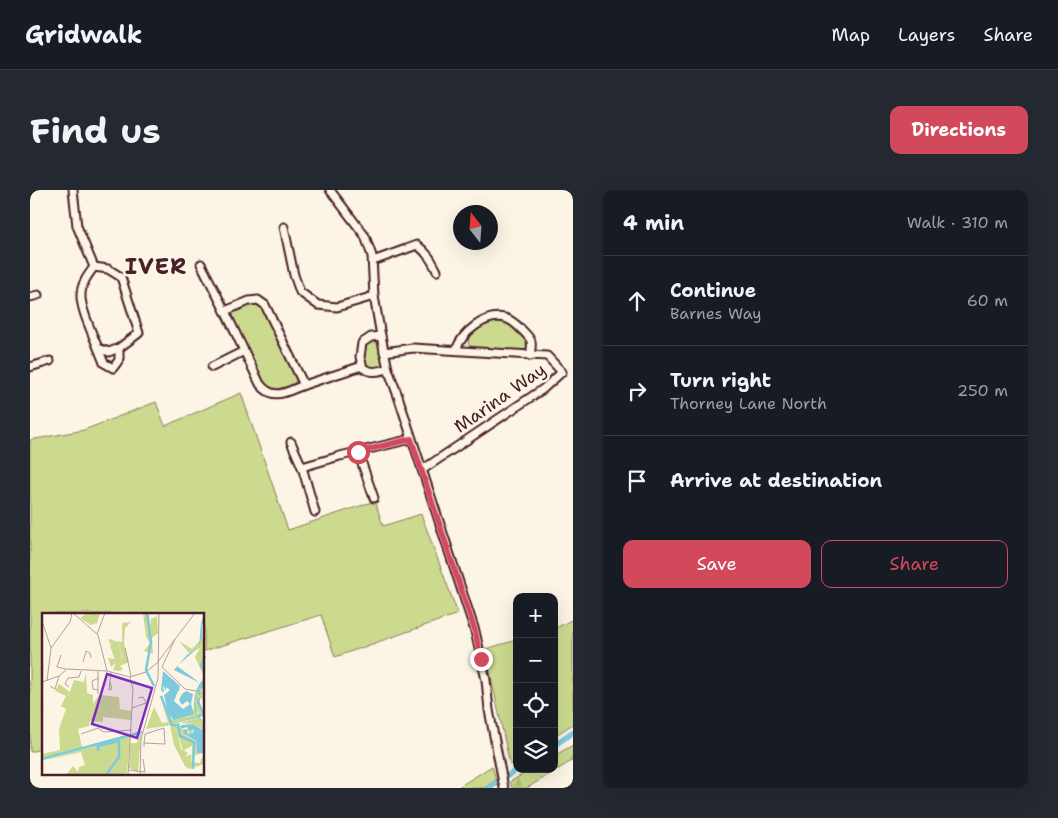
<!DOCTYPE html>
<meta charset="utf-8">
<style>
body{margin:0;font-family:"Shantell Sans",sans-serif;background:#242831;color:#f1f3f6}
.controls{position:absolute;right:15px;bottom:15px;display:grid;overflow:hidden;border-radius:10px;box-shadow:0 5px 20px #0002}
.controls button{width:45px;height:45px;display:grid;place-items:center;padding:0;border:0;border-bottom:1px solid #363941;background:#171b24;color:#f1f3f6;font:25px sans-serif}
.compass{position:absolute;left:423px;top:15px;width:45px;height:45px;border-radius:50%;background:#171b24;box-shadow:0 5px 20px #0002;rotate:343deg}
.stop{position:absolute;width:15px;height:15px;margin:-11px;border:4px solid #d1495b;border-radius:50%;background:#fff}
.stop.end{background:#d1495b;border-color:#fff;box-shadow:0 1px 5px #0008}
.list{margin:0;padding:0;list-style:none}
h2{display:flex;justify-content:space-between;align-items:center;height:65px;margin:0;padding:0 20px;font-size:21px}
h2 small{font-size:16px;font-weight:400;color:#9ea1a6}
.list li{display:grid;grid-template-columns:32px 1fr auto;gap:15px;align-items:center;box-sizing:border-box;height:90px;padding:0 20px;border-top:1px solid #363941}
.list b{display:block;font-size:19px;white-space:nowrap}
.list p{margin:0;font-size:16px;white-space:nowrap;color:#9ea1a6}
.list em{font-size:16px;font-style:normal;color:#9ea1a6}
.actions{display:flex;gap:10px;padding:15px 20px}
.actions a{flex:1;padding:11px 0;border:1px solid #d1495b;border-radius:10px;text-align:center;font-size:18px;color:#d1495b}
.actions .main{background:#d1495b;color:#fff}
.icon{flex:none;width:28px;height:28px;fill:none;stroke:currentColor;stroke-width:2;stroke-linecap:round;stroke-linejoin:round}
.map{position:relative;flex:none;width:543px;height:598px;overflow:hidden;border-radius:10px}
header{display:flex;align-items:center;gap:30px;box-sizing:border-box;height:70px;padding:0 25px;background:#171b24;border-bottom:1px solid #363941}
header strong{font-size:24px}
nav{display:flex;gap:28px;margin-inline-start:auto;font-size:18px}
.intro{display:flex;align-items:center;justify-content:space-between;box-sizing:border-box;height:120px;padding:0 30px}
h1{margin:0;font-size:35px}
.button{padding:12px 22px;border-radius:10px;background:#d1495b;color:#fff;font-size:18px;font-weight:700}
main{display:flex;gap:30px;padding:0 30px}
aside{flex:1;background:#171b24;border-radius:10px;box-shadow:0 5px 20px #0002}
.map>svg:first-child{display:block}
.green{fill:#cbda8e;stroke:#8a7c5c}
.forest{fill:url(#forest-firs);stroke:#8a7c5c}
.lines{fill:none;stroke-linecap:round;stroke-linejoin:round}
.canal{stroke:#7dcadc;stroke-width:6}
.minor-casing{stroke:#4a1f2b;stroke-width:11}
.minor{stroke:#fcf5e5;stroke-width:7}
.route{stroke:#d1495b;stroke-width:6}
.labels{text-anchor:middle;dominant-baseline:central;stroke-width:5;stroke-linejoin:round;paint-order:stroke}
.street-label{font-size:18px;fill:#4a1f2b;stroke:#fcf5e5}
.district-label{font-size:22px;font-weight:bold;letter-spacing:1px;fill:#4a1f2b;stroke:#fcf5e5}
.inset-river{fill:none;stroke:#7dcadc;stroke-width:2.5}
.inset-road{fill:none;stroke:#b59f9b;stroke-width:1}
.view{fill:#7b2cbf;fill-opacity:0.15;stroke:#7b2cbf;stroke-width:2.5}
.inset-edge{fill:none;stroke:#4a1f2b;stroke-width:2.5}
</style>
<header>
<strong>Gridwalk</strong>
<nav><a>Map</a><a>Layers</a><a>Share</a></nav>
</header>
<div class="intro"><h1>Find us</h1><a class="button">Directions</a></div>
<main>
<div class="map">
<svg width="543" height="598" viewBox="0 0 543 598">
<defs>
<pattern id="forest-firs" width="22" height="20" patternUnits="userSpaceOnUse" patternTransform="scale(1.25)"><rect width="22" height="20" fill="#cbda8e"/><path d="M5 1l3.5 6h-7zM16 11l3.5 6h-7z" fill="#b0bb7b"/></pattern>
</defs>
<rect width="100%" height="100%" fill="#fcf5e5"/>
<filter id="ink" filterUnits="userSpaceOnUse"><feTurbulence type="fractalNoise" baseFrequency=".02" numOctaves="2"/><feDisplacementMap in="SourceGraphic" scale="10" xChannelSelector="R" yChannelSelector="G"/><feConvolveMatrix kernelMatrix="1 2 1 2 8 2 1 2 1" color-interpolation-filters="sRGB"/></filter>
<g filter="url(#ink)">
<g class="green">
<polygon points="226,112 233,118 267,186 263,197 244,203 237,200 204,131 203,123"/>
<path d="M 471,130 L 482,134 L 499,152 L 498,158 L 492,162 L 442,157 L 439,155 C 434,138 458,131 471,130 Z"/>
<path d="M 344,151 C 353,156 357,173 348,180 C 335,178 331,163 337,152 Z"/>
<polygon points="211,203 258,340 345,311 353,336 391,324 428,424 305,467 291,425 174,461 174,424 14,424 14,558 0,562 0,250 54,240 126,212 135,236"/>
<polygon points="543,429 543,534 524,546 524,439"/>
<polygon points="487,450 487,571 480,575 455,459"/>
<polygon points="462,576 466,590 454,598 427,598"/>
</g>
<polygon class="forest" points="543,555 543,570 497,598 482,598 480,592 502,579 524,579 524,566"/>
<g class="lines">
<g class="canal">
<polyline points="524,555 543,542"/>
<polyline points="459,598 488,579"/>
</g>
<defs>
<g id="minor">
<polyline points="43,0 47,36 64,77"/>
<polyline points="300,0 335,46 342,66 344,106 351,146 358,179 368,206 445,441 456,490 459,520 474,598"/>
<polyline points="254,37 264,85 270,102 288,115 307,117 344,106"/>
<path d="M 343,71 L 387,55 C 397,62 402,71 407,81"/>
<polyline points="171,74 195,121"/>
<path d="M 64,77 L 78,79 L 91,87 L 109,143 L 89,158 L 79,162 L 68,158 C 63,145 50,118 51,105 C 51,94 58,85 64,77 Z"/>
<polyline points="0,107 8,105"/>
<path d="M 228,110 L 235,115 L 274,195 C 257,201 244,212 230,194 L 195,121 L 219,111 Z"/>
<path d="M 351,146 L 341,147 L 332,153 L 330,167 L 333,178 C 342,184 348,181 358,179"/>
<polyline points="68,158 74,173 83,178 89,170 89,158"/>
<path d="M 426,160 C 432,143 455,123 475,128 C 481,130 486,134 491,139 C 502,150 503,150 500,166"/>
<polyline points="354,162 383,158 517,166 532,182 513,199 392,280"/>
<polyline points="0,177 20,171"/>
<polyline points="182,177 214,161"/>
<polyline points="274,195 332,176"/>
<polyline points="261,252 272,277 285,322"/>
<polyline points="328,262 344,308"/>
<polyline points="272,277 310,266 381,249"/>
</g>
</defs>
<use href="#minor" class="minor-casing"/>
<use href="#minor" class="minor"/>
</g>
</g>
<g class="lines" filter="url(#ink)">
<polyline class="route" points="328,262 381,249 445,441 451,469"/>
</g>
<g class="labels">
<g class="street-label">
<text transform="translate(470 208) rotate(-35)">Marina Way</text>
</g>
<g class="district-label">
<text x="126" y="76">IVER</text>
</g>
</g>
<g transform="translate(12 423)">
<rect width="162" height="162" fill="#fcf5e5"/>
<path d="M 45,0 L 58,0 L 55,10 L 49,12 L 38,5 ZM 72,28 L 77,29 L 80,47 L 73,47 L 68,33 ZM 17,71 L 28,79 L 26,83 L 51,82 L 51,91 L 57,82 L 77,84 L 78,96 L 89,98 L 90,107 L 61,104 L 61,109 L 48,108 L 47,113 L 36,116 L 40,134 L 88,121 L 88,122 L 0,145 L 0,141 L 18,137 L 17,116 L 24,96 L 19,93 L 24,83 L 13,78 ZM 112,94 L 120,110 L 126,109 L 127,112 L 104,116 ZM 156,104 L 162,112 L 162,118 L 152,111 L 138,110 ZM 128,112 L 135,116 L 139,136 L 146,140 L 143,144 L 149,141 L 149,149 L 158,150 L 159,145 L 162,145 L 162,151 L 147,156 L 143,153 L 132,132 ZM 88,123 L 85,160 L 78,162 L 24,162 L 31,153 L 36,159 L 37,154 L 43,152 L 39,139 L 0,148 Z" fill="#cbda8e"/>
<path d="M 101,0 L 107,0 L 108,14 L 109,6 L 115,3 L 116,20 L 110,25 L 111,41 L 102,38 L 108,30 L 104,24 ZM 89,9 L 83,15 L 82,30 L 87,49 L 78,53 L 81,56 L 78,58 L 71,57 L 74,50 L 69,54 L 66,45 L 79,47 L 80,44 L 77,29 L 72,27 L 69,32 L 66,26 L 80,29 L 80,10 ZM 162,23 L 162,68 L 159,72 L 162,84 L 157,87 L 162,102 L 158,103 L 154,97 L 156,104 L 127,112 L 121,93 L 129,106 L 147,103 L 143,99 L 145,97 L 151,101 L 153,78 L 153,84 L 155,79 L 158,80 L 157,74 L 157,78 L 154,77 L 162,64 L 153,44 L 158,35 L 147,40 L 137,28 L 150,36 ZM 138,110 L 138,116 L 152,116 L 148,123 L 146,118 L 141,120 L 154,129 L 155,139 L 162,140 L 153,142 L 149,149 L 151,132 L 141,138 L 135,116 L 128,112 ZM 99,120 L 96,159 L 87,155 L 88,130 L 95,130 L 97,122 L 90,123 ZM 53,135 L 76,140 L 76,142 L 51,143 ZM54 157a6 6 0 1 1 12 0a6 6 0 1 1-12 0Z" fill="#cbda8e"/>
<path d="M 44,59 L 45,80 L 51,82 L 50,90 L 26,84 L 32,67 L 42,69 Z" fill="#cbda8e"/>
<path d="M 162,2 L 162,18 L 160,9 L 160,24 L 157,34 L 135,53 L 158,70 L 162,66 L 162,76 L 157,75 L 159,79 L 158,83 L 155,79 L 153,89 L 155,101 L 162,102 L 158,104 L 162,112 L 156,104 L 101,119 L 156,103 L 154,101 L 152,91 L 154,78 L 158,70 L 132,57 L 145,42 L 157,34 L 159,10 ZM 121,58 L 138,73 L 137,77 L 140,76 L 136,78 L 132,88 L 141,96 L 148,91 L 145,88 L 140,92 L 137,87 L 140,81 L 144,78 L 151,81 L 149,91 L 152,101 L 132,107 L 126,101 L 122,82 L 128,77 L 124,74 L 124,78 L 121,72 L 122,80 L 119,77 ZM 151,111 L 162,118 L 162,140 L 155,140 L 154,128 L 141,120 L 144,116 L 146,121 L 151,120 L 152,116 L 147,118 L 145,114 L 138,116 L 139,112 Z" fill="#7dcadc"/>
<path class="inset-river" d="M 105,0 L 109,29 L 104,57 L 112,73M 163,43 L 159,53 L 163,57M 119,83 L 130,112 L 136,112 L 138,123 L 152,129 L 151,156M 157,85 L 156,89 L 162,102M 56,138 L 56,133 L 77,128 L 77,144 L 64,162M 0,146 L 100,119"/>
<path class="inset-road" d="M 31,0 L 56,22 L 65,58M 0,8 L 9,35M 55,21 L 63,0M 133,26 L 120,54 L 143,76 L 154,78M 83,35 L 89,63M 19,42 L 15,54 L 24,56M 41,49 L 44,38 L 48,40 L 49,45M 5,68 L 9,35 L 28,9 L 30,0M 0,69 L 17,63 L 25,56 L 65,58 L 88,64 L 104,59 L 115,50 L 153,0M 68,69 L 70,76 L 67,77 L 69,59M 8,73 L 13,76 L 17,63M 27,74 L 23,71 L 26,65 L 37,64 L 39,58M 56,77 L 51,76 L 50,68 L 57,65M 56,81 L 56,58M 90,95 L 104,90 L 101,84 L 96,85M 39,121 L 56,115 L 62,119 L 90,117M 102,134 L 102,130 L 103,122 L 103,121 L 122,115 L 123,131 L 102,130M 86,157 L 103,159 L 101,146M 86,162 L 91,76 L 88,64M 98,162 L 99,126 L 116,65 L 117,0"/>
<path class="view" d="M 65,61 L 110,75 L 95,125 L 50,111 Z"/>
<rect width="162" height="162" class="inset-edge"/>
</g>
</svg>
<div class="controls">
<button>+</button>
<button>−</button>
<button><svg class="icon" aria-label="locate" viewBox="0 0 24 24"><circle cx="12" cy="12" r="6"/><path d="M12 2v4M12 18v4M2 12h4M18 12h4"/></svg></button>
<button><svg class="icon" aria-label="layers" viewBox="0 0 24 24"><path d="M12 4l9 5-9 5-9-5zM3 14l9 5 9-5"/></svg></button>
</div>
<svg class="compass" viewBox="-18 -18 36 36"><path d="M0-13l5 13h-10z" fill="#e53935"/><path d="M0 13l5-13h-10z" fill="#9ea1a6"/></svg>
<div class="stop" style="left:328px;top:262px"></div>
<div class="stop end" style="left:451px;top:469px"></div>
</div>
<aside>
<h2>4 min<small>Walk · 310 m</small></h2>
<ul class="list">
<li><svg class="icon" aria-label="ahead" viewBox="0 0 24 24"><path d="M12 20V5M6 11l6-6 6 6"/></svg><div><b>Continue</b><p>Barnes Way</p></div><em>60 m</em></li>
<li><svg class="icon" aria-label="right" viewBox="0 0 24 24"><path d="M7 20v-9h11M14 6l5 5-5 5"/></svg><div><b>Turn right</b><p>Thorney Lane North</p></div><em>250 m</em></li>
<li><svg class="icon" aria-label="arrive" viewBox="0 0 24 24"><path d="M6 21V4h12l-3 4 3 4H6"/></svg><div><b>Arrive at destination</b></div></li>
</ul>
<div class="actions"><a class="main">Save</a><a>Share</a></div>
</aside>
</main>
